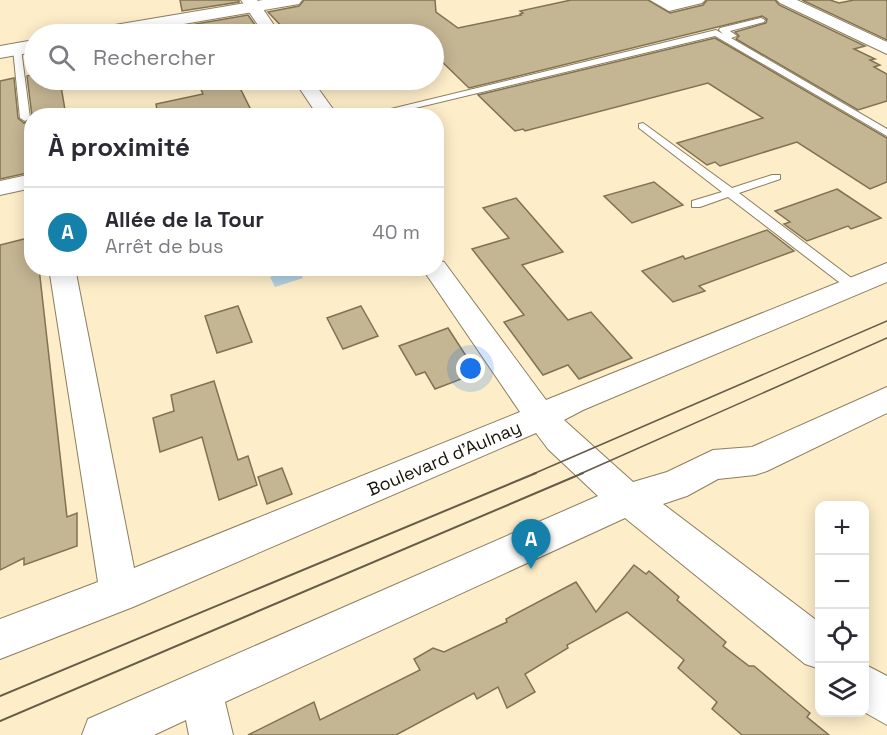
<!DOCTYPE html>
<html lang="fr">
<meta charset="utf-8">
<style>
body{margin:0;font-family:"Space Grotesk",sans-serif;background:#f2f2f3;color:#2b2b33}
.controls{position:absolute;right:18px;bottom:18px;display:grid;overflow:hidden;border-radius:12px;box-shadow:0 3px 15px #0003}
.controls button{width:54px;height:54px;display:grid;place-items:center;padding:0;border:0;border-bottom:2px solid #e1e1e2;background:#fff;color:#2b2b33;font:30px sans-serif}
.you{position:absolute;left:471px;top:369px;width:21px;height:21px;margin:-15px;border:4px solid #fff;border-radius:50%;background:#1a73e8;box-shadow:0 0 0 9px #1a73e833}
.badge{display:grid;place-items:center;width:39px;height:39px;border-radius:50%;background:#1581aa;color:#fff;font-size:20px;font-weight:700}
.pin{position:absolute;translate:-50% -50px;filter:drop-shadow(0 2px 3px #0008)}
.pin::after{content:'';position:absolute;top:32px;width:21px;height:18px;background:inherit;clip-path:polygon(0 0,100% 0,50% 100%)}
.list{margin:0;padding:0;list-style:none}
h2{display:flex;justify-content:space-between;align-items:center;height:78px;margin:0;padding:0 24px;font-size:26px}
h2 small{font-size:20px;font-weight:400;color:#7c7c81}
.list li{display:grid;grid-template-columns:39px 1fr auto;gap:18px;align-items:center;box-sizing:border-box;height:90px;padding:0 24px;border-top:2px solid #e1e1e2}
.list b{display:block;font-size:22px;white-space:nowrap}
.list p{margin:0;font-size:20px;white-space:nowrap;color:#7c7c81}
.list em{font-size:20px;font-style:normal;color:#7c7c81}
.icon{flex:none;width:33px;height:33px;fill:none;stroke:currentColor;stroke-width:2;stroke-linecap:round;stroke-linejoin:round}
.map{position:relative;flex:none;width:887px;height:735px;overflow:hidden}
.search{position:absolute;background:#fff;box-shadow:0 3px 15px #0003;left:24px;top:24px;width:420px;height:66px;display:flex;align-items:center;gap:15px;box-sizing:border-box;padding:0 21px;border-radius:33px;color:#7c7c81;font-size:22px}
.panel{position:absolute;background:#fff;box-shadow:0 3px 15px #0003;left:24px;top:108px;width:420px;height:168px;border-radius:24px}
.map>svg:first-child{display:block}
.water{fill:#b3d2e2}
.building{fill:#c4b593;stroke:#807252;stroke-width:1.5}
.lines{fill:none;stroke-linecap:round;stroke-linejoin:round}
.service-casing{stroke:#8c7e5e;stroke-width:2}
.minor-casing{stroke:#8c7e5e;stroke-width:2}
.tertiary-casing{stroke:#8c7e5e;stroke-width:2}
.service{fill:#fff;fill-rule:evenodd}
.minor{fill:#fff;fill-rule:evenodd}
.tertiary{fill:#fff;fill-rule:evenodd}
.tram-far1{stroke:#655c48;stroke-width:1.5}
.tram{stroke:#655c48;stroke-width:2}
.labels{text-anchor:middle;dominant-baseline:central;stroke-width:4.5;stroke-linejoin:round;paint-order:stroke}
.street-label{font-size:18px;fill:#171206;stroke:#fff}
</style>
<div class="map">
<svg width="887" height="735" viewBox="0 0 887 735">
<rect width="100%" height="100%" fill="#fdedc9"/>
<polygon class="water" points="298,269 303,278 275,287 270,277"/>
<g class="building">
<polygon points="180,0 239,0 239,2 182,11"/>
<polygon points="304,0 435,0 436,12 458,28 521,15 520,14 523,13 520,11 571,0 648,0 670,13 703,5 707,0 775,0 779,5 865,46 854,49 875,59 870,60 880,65 874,67 887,74 887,101 858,110 736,39 739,36 735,32 766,23 767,19 762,16 469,88 434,54 434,34 320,34 314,27 287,32 268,12 299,6"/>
<polygon points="802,0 830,0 839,3 854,0 887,0 887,40"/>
<polygon points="248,15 255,25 202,34 186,34 184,26"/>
<polygon points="715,38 887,138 887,182 870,189 797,142 720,166 715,162 707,165 677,143 763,118 708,83 525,131 523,129 515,131 478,95"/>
<polygon points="34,74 34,80 60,80 66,116 32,116 27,76"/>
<polygon points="14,78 18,118 24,123 32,119 32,172 0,179 0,81"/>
<polygon points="226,80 236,80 254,116 158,116 156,104 203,94 199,85"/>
<polygon points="654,182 683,205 632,223 604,196"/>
<polygon points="837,189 881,218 851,229 848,226 807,241 784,224 790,222 775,211"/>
<polygon points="516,198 563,252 522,265 568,320 591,312 632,358 579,379 568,365 543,375 504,322 524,315 472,249 509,238 483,208"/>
<polygon points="767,230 794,251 699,286 705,291 673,302 642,271 683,256 685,259"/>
<polygon points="32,237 32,268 39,268 67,517 77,513 77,546 24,565 24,558 0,570 0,245"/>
<polygon points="238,306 252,342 217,353 205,316"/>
<polygon points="361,306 378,336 343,349 327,318"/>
<polygon points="448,328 477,373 435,389 425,372 416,375 399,346"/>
<polygon points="214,381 238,460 248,456 257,485 219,500 202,437 160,452 153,418 174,411 171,395"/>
<polygon points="282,468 292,494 267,504 258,477"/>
<polygon points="634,565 646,574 649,571 679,597 677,600 726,642 723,646 749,666 754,666 810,713 807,717 829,735 742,735 712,709 717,702 678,668 684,660 627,612 567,645 568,648 525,674 535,692 507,708 498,687 477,699 474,693 396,735 248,735 314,702 320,720 420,670 414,659 433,648 444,652 507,622 506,619 576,582 596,612"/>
</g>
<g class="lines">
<defs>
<g id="service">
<polygon points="761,18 765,20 764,22 730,31 737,36 731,38 887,129 887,136 715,36 382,116 362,116 716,30 723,34 719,30 720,28"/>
<polygon points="17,46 21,49 30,118 25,121 20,118 13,49"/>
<polygon points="643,123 732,188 772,175 780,175 780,179 739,193 858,283 860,286 858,289 848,289 728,197 700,207 692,207 692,201 722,192 639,128 639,124"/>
</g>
<g id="minor">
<polygon points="241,0 257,0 280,34 264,34"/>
<polygon points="650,0 705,0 702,3 669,11"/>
<polygon points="777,0 797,0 887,42 887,54 780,3"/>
<polygon points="294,80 312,80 338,116 318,116"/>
<polygon points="32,174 32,188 0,195 0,181"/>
<polygon points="436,260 444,262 546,400 887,263 887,282 583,410 564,420 633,482 667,472 713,450 752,447 887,387 887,413 767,471 755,475 718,479 687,496 663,504 820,623 820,669 805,664 625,518 225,702 233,735 189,735 186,720 154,735 82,735 88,719 598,496 548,449 536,433 133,607 0,659 0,619 98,582 49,268 75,268 134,568 520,412 422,268 436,268"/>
<polygon points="864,664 887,676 887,725 864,712"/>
</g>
<g id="tertiary">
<polygon points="263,0 302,0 299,4 293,5 126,34 88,34 90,30 97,28"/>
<polygon points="34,40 34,52 0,58 0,46"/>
</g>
</defs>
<use href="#service" class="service-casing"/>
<use href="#minor" class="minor-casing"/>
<use href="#tertiary" class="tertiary-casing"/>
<use href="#service" class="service"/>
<use href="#minor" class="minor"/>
<use href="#tertiary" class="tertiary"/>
<g class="tram-far1">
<polyline points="533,474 887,321"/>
<polyline points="580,474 887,338"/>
</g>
<g class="tram">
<polyline points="0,696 536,473"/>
<polyline points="0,721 583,473"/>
</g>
</g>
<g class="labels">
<g class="street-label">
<text transform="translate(444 458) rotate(-23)">Boulevard d'Aulnay</text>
</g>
</g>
</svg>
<div class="controls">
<button>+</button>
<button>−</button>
<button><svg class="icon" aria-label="locate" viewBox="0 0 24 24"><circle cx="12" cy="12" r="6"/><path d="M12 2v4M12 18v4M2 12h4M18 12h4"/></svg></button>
<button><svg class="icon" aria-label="layers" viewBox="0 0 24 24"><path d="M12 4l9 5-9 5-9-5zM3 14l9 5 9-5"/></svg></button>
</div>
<div class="you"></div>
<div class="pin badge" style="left:531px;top:569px">A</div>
<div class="search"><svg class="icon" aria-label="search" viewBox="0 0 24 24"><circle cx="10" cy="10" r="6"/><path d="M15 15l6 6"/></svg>Rechercher</div>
<section class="panel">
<h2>À proximité<small></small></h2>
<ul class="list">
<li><span class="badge">A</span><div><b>Allée de la Tour</b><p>Arrêt de bus</p></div><em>40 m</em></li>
</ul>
</section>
</div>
